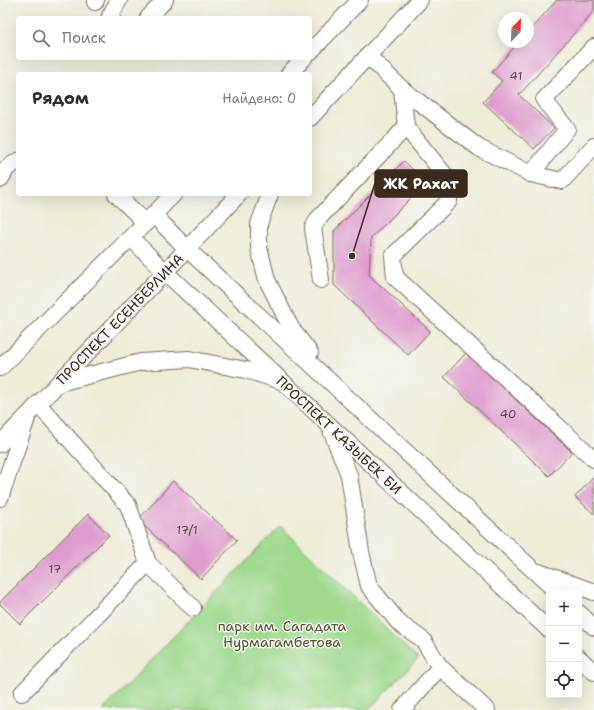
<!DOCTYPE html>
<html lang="ru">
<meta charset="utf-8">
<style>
body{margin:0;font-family:"Shantell Sans",sans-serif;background:#f7f7f7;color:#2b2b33}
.controls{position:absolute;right:12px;bottom:12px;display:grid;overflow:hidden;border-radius:4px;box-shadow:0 4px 16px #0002}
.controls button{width:36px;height:36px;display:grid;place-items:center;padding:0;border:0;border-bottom:1px solid #e1e1e2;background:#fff;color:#2b2b33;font:20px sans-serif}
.compass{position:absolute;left:498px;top:12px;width:36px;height:36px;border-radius:50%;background:#fff;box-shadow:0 4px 16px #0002;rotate:23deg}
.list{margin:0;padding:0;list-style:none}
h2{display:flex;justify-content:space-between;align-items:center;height:52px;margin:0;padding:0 16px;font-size:17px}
h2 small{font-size:13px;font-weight:400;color:#7c7c81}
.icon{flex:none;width:22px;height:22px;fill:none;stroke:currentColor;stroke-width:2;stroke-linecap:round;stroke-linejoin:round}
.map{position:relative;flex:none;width:594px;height:710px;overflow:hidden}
.search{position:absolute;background:#fff;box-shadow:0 4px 16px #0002;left:16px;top:16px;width:296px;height:44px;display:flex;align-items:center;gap:10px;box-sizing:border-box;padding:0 14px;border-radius:4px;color:#7c7c81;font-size:15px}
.panel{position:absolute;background:#fff;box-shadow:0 4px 16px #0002;left:16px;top:72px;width:296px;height:124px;border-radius:4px}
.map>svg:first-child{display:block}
.green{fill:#9ed98c;stroke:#6c8255}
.building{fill:#de9cce}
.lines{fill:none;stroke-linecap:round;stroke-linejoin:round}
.minor-casing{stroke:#7a6e5f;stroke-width:18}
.minor{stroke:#fff;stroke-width:16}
.labels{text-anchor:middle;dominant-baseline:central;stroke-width:3;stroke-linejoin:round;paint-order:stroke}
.number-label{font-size:12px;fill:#64464a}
.street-label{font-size:14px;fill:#3b2a1e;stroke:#f6f6f2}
.park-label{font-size:14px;fill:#54563a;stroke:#f6f6f2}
.leader{fill:none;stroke:#3b2a1e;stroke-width:1.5}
.callout-dot{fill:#3b2a1e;stroke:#f6f6f2;stroke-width:1.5}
.callout{fill:#3b2a1e;stroke:#3b2a1e;stroke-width:1.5}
.callout-label{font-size:15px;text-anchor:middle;font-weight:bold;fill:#fff}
</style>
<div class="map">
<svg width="594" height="710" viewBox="0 0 594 710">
<rect width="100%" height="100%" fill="#f6f6f2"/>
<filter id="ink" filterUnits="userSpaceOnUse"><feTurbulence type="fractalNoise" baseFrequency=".025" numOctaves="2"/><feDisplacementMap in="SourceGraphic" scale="8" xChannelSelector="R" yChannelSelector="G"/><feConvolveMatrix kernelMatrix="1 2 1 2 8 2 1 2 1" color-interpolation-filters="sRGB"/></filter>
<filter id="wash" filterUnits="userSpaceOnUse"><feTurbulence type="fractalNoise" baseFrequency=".012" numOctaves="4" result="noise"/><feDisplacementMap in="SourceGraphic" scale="16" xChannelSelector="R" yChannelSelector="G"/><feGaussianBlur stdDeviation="0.9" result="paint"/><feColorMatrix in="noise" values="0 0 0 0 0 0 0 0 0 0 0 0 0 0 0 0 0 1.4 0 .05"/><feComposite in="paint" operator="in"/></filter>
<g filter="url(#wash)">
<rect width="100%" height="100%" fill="#eeebd7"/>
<polygon class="green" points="280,526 418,659 368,710 103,710"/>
<g id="blocks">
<g class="building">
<polygon points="557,0 594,0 594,11 519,95 554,128 534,149 483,102 502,81 492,72 519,42 528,42 528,32"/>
<polygon points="404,161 426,183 371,238 369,275 430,331 408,355 334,285 334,231"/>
<polygon points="466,353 572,452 549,476 444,377"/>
<polygon points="594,477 594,514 575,497"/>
<polygon points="173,481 237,540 201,579 138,520"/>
<polygon points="88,514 109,535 20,624 0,604 0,602"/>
</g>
</g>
</g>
<g filter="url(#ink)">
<use href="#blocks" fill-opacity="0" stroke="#7a6e5f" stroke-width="1"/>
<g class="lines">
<defs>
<g id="minor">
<polyline points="95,2 96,0"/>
<polyline points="112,18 110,16 119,0"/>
<polyline points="148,18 165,0"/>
<polyline points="310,52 360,0"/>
<polyline points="368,56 402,89 479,148 531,174 562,181 594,146"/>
<polyline points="289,74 304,58"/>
<polyline points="402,89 406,127 448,179 449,201 393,256 395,277 594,459"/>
<polyline points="310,118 420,0"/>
<polyline points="531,174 567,129 544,100 594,47"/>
<polyline points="0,180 7,168 18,161"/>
<polyline points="116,194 146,223"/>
<polyline points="270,194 259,224 259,248 267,280 291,328 310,353"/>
<polyline points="154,215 187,249 558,593"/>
<polyline points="131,238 165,272 549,630"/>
<polyline points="321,280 313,228 318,219 406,127"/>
<polyline points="0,368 174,194"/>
<polyline points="59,383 141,362 189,359 246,370 278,380"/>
<polyline points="331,430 349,475 361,552 369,586 399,623 423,640 440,667 487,710"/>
<polyline points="0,444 165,272 239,194"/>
<polyline points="0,498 27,418"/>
<polyline points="148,563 193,608"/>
<polyline points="539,572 594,592"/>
<polyline points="579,613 594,627"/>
<polyline points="579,658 594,672"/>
<polyline points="22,693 148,563 128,505 38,404"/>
<polyline points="402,710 440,667"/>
</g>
</defs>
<use href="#minor" class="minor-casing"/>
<use href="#minor" class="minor"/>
</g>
</g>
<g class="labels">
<g class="number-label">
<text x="516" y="76">41</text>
<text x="508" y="414">40</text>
<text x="187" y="530">17/1</text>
<text x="55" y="569">17</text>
</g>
<g class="street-label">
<text transform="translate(120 319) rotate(-46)">ПРОСПЕКТ ЕСЕНБЕРЛИНА</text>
<text transform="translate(339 435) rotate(43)">ПРОСПЕКТ КАЗЫБЕК БИ</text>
</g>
<g class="park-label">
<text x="282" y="626">парк им. Сагадата<tspan x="282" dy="16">Нурмагамбетова</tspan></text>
</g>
</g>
<path class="leader" d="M352 256L375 183"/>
<circle class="callout-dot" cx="352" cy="256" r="4"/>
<rect class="callout" x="375" y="170" width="92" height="27" rx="4"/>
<g class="callout-label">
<text x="421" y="189">ЖК Рахат</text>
</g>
</svg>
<div class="controls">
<button>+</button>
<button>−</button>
<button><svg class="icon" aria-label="locate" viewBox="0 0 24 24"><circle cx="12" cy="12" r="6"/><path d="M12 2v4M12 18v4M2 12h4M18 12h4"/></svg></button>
</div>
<svg class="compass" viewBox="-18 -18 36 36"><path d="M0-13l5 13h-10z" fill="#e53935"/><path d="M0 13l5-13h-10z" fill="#7c7c81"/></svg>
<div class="search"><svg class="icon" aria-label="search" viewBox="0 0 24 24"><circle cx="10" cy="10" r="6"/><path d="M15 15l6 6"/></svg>Поиск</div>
<section class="panel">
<h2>Рядом<small>Найдено: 0</small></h2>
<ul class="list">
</ul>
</section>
</div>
